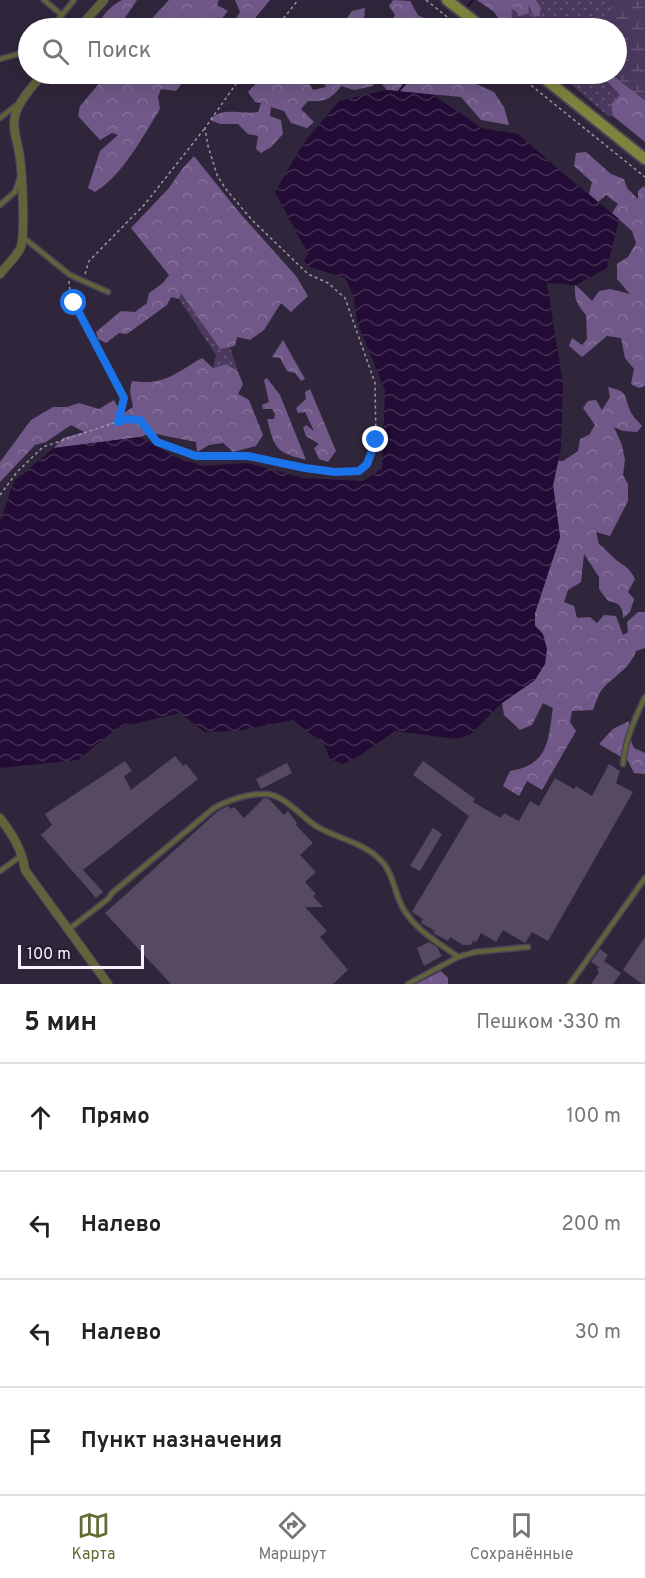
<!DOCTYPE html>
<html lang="ru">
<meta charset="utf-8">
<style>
body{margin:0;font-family:Overpass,sans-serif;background:#f6f6f6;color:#222}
.scale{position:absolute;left:18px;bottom:15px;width:126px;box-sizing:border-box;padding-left:6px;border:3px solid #f8f2fe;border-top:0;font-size:16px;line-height:21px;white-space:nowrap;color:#f8f2fe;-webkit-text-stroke:4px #261c30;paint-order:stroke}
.stop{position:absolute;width:18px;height:18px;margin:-14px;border:4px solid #1a73e8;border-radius:50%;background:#fff}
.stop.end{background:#1a73e8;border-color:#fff;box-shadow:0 2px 6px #0008}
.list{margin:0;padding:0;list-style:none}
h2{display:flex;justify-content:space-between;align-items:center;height:78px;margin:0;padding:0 24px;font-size:26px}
h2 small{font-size:20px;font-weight:400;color:#767676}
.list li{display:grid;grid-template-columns:39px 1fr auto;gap:18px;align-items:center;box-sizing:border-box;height:108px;padding:0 24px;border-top:2px solid #e0e0e0}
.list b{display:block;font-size:22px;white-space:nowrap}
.list em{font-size:20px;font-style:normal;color:#767676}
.icon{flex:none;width:33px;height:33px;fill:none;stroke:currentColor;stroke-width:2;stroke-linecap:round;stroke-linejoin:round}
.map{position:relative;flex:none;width:645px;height:984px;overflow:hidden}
.search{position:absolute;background:#fff;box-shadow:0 6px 24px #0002;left:18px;right:18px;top:18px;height:66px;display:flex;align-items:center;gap:15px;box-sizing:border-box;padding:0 21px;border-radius:33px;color:#767676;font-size:22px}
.sheet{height:510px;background:#fff}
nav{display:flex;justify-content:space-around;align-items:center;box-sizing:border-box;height:84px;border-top:2px solid #e0e0e0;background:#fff;font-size:16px;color:#767676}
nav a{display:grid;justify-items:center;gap:3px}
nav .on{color:#666a33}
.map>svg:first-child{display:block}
.grass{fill:url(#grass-dots)}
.forest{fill:url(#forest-crowns)}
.wetland{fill:url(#wetland-marsh)}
.water{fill:url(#water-waves)}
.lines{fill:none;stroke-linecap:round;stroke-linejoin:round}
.stream{stroke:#220b34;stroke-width:2}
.building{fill:#554a61}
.lane-casing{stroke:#4c4356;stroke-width:7}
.street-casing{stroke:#4c4356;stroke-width:10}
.secondary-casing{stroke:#4c4356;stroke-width:14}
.path{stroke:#9d95a5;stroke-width:1.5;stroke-dasharray:3 3;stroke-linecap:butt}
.lane{stroke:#60643a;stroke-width:4}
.street{stroke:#60643a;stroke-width:8}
.secondary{stroke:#7e843d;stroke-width:10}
.route{stroke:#1a73e8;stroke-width:8}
</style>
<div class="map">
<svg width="645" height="984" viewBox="0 0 645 984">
<defs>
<pattern id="grass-dots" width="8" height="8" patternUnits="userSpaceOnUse" patternTransform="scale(1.5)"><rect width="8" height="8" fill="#4c395f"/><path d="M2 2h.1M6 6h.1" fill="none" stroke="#675677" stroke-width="1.8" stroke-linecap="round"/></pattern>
<pattern id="forest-crowns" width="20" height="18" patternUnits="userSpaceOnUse" patternTransform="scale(1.5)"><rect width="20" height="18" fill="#705988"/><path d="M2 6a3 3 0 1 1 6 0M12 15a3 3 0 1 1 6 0" fill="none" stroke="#85719a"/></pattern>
<pattern id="wetland-marsh" width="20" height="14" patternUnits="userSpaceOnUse" patternTransform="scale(1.5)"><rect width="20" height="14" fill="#4c395f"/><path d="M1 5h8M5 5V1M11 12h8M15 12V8" fill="none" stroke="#675677"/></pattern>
<pattern id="water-waves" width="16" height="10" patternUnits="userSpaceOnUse" patternTransform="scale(1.5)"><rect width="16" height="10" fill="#220b34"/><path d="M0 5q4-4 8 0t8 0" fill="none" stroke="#432f52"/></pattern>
</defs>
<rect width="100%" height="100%" fill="#30263b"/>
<g class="grass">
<polygon points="536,0 614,0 605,28 507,28 503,25 511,27 511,6 528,2 534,17 540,16 541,8"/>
<polygon points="559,74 600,74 620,95 611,104 613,116 608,116"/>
<polygon points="181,292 220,348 230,347 238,372 227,364 213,368 216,355 179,299"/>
</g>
<g class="forest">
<path d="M 122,0 L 137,0 L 119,27 L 98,28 C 99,17 112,5 122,0 Z"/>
<polygon points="169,0 219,0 217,5 228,11 220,21 211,21 214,28 143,28"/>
<polygon points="235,0 270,0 247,28 230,28 240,12"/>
<polygon points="393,0 410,1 418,15 432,22 435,28 391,28 390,24 395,15 389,6"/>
<polygon points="477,0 536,0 541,8 540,16 534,17 528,4 529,13 520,16 512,7 511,27 503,25 494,12"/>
<polygon points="365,8 364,21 355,28 322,28 332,18 343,23 352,11"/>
<path d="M 107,74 L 189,74 L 176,91 L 161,89 L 158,97 L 160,109 C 143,136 123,175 95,192 L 88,188 L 100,151 L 118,135 L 112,133 L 100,140 L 78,116 L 80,106 Z"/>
<path d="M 269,74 L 273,74 L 276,81 L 286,74 L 305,74 L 304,76 L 313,90 L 326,87 L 318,74 L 380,74 L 373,86 L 354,90 L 341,86 C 332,99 324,102 308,101 L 301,109 L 314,122 L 307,128 L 291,123 L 284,111 L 271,107 L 270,116 L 281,120 L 283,134 L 271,147 L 261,153 L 256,149 L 258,136 L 248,134 L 238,124 L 220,124 L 210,120 C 222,106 241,115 258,112 L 261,103 L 255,102 L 248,92 L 261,78 Z"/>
<polygon points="391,74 461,74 472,82 494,92 504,107 509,125 481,120 461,97 387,90 381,83"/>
<polygon points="600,74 611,74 645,100 645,142 613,116 611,104 620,95"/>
<path d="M 586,152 L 611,174 L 624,179 L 627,188 L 638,199 L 638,191 L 644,186 L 645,188 L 645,386 L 639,388 L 631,384 L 634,369 L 625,358 L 621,338 L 607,336 L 582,357 L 569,346 L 572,338 L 582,345 L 587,339 L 586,315 C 577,305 574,299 575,285 C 582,290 586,295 592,301 L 599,291 L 610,289 L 630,294 L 617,279 L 617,264 L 628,257 L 636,243 L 632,231 L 612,213 L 618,204 L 606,195 L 598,202 L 589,194 L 592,182 L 574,166 L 576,153 Z"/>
<polygon points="194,156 238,211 296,276 308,296 291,312 281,303 264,330 250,340 237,337 235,346 220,349 181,293 179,299 171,297 167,305 127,334 119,333 106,343 98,339 96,332 121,311 135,312 147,303 149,293 163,283 169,275 131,228 169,188 182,169"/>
<polygon points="283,340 305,379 301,381 295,373 287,371 280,358 272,357"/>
<path d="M 202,358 L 213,368 L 227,364 L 238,372 L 243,384 L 238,394 L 249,400 L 263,435 L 256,446 L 233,452 L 223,443 L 209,445 L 197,452 L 196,442 L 151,433 L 140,437 L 54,448 L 63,438 L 84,432 L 71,425 L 46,442 L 35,445 L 0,482 L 0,462 L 31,420 L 53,407 L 67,407 L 79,403 L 99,409 L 114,400 L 122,414 L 133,407 L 130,391 L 132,381 C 165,386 175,373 202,358 Z"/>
<path d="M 267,378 L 280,395 L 306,460 C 276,452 275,450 267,419 L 274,419 L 275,414 L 272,409 L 263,409 L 262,405 L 269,402 L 264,380 Z"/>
<path d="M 608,387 C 629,392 623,394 630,410 C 632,416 638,421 642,426 L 637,432 L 623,431 L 614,427 L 622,445 L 625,460 L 623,475 L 628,484 L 628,501 L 610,536 L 596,532 L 599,544 C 605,548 608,553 614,558 C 625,568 627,564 635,579 L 628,592 L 634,599 L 630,612 L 623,618 C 623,606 619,603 608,601 L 599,589 L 599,577 L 584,554 L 581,582 L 568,590 L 564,602 L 574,606 L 577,618 L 590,617 L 597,623 L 604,615 L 616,616 L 623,635 L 628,632 L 627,622 L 638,612 L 645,612 L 645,648 L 636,651 C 630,668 616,675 604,687 C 598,693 596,703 593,710 L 572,711 L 570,722 L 576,731 L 542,790 L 527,781 L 519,796 L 503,786 L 510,771 C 549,765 548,740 553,708 L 543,703 L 532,725 L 520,730 L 504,715 L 502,703 L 535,680 L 543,634 L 535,626 L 535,613 L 560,537 L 553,485 L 558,461 L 563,461 L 578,451 L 580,439 L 589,435 L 595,425 L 583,408 L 588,401 L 596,400 L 602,410 L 610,397 Z"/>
<polygon points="310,389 336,451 328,462 319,459 314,448 319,444 306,436 303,428 306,425 314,431 305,412 298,413 296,408 306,399 305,392"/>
<polygon points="629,721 629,736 634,748 645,753 645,774 634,773 628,761 599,744 613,729"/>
<polygon points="441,971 448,978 448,984 416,984"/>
</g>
<polygon class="wetland" points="614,0 645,0 645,100 611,74 616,74 616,28 605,28"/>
<polygon class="water" points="387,90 433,95 482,128 518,134 564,174 619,219 607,268 576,285 547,283 563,384 561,448 553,485 560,537 535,613 535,626 543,634 547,649 545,664 535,680 502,703 471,734 456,739 395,731 359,756 343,764 330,759 324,744 293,720 237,731 205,732 180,713 117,728 78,760 0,768 0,522 14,481 54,448 140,437 176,457 203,466 248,463 303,478 363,481 382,468 385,390 357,322 354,297 345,278 310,267 304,262 305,258 308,254 275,192 303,144 339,101"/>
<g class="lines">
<g class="stream">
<polyline points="465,9 473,0"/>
<polyline points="450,28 460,16"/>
<polyline points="399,91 413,74"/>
</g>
</g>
<g class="building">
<polygon points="175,756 183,766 186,764 198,779 83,870 103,892 96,898 41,835 52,825 45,814 125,761 132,771 124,776 131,790"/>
<polygon points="423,761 475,799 473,802 501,818 504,813 519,821 530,801 539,806 555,778 574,789 576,786 592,796 609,764 620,771 616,783 633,792 548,941 532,932 525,943 503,930 496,942 481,933 476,942 473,941 471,945 463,945 450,937 448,941 433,933 435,931 421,923 423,919 412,912 469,816 413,775"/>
<polygon points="287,763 292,773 261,789 256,779"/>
<polygon points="264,798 269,799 284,815 288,811 297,823 296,825 313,843 300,855 316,872 305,882 316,894 313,896 323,907 305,907 327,931 320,937 348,970 333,984 171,984 105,913 218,811 228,806 231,809 234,807 244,818"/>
<polygon points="433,828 442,834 420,871 410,866"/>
<polygon points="645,937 645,984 642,984 623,970"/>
<polygon points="429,942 437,947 442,956 424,966 417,948"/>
<polygon points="600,949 608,955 604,961 621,973 613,984 591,984 599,972 597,970 599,967 591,962"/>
</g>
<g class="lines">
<defs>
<g id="lane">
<polyline points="44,0 62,15 74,0"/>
<polyline points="51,28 62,15"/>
<polyline points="0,59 28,51"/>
<polyline points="0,118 18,104"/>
<polyline points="0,205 15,192 20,177"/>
<polyline points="24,238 70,275 108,292"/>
<path d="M 623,764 C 625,740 635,718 645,697"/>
<polyline points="0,871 21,856"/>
<path d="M 69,929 L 108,899 L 112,893 L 214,808 C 228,800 250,793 267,794 C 285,796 301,816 316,826 C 339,840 366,842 384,864 C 394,876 395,896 404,910 C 418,932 438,942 458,957"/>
<polyline points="408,984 458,957 475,952 528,947"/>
<polyline points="570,984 645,878"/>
</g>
<g id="street">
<polyline points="79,28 104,0"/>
<path d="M 0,274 C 6,266 15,258 20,249 C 26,238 22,167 19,152 C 17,140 12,128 15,116 C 19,100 33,86 43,74"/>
<path d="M 0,818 C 12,834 22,849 25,870 L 108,984"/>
</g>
<g id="secondary">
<polyline points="447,0 483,28"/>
<polyline points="539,74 645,159"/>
</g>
</defs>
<use href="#lane" class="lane-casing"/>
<use href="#street" class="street-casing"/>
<use href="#secondary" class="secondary-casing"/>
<g class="path">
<polyline points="426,0 461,28"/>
<polyline points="276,28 298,0"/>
<polyline points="517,74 645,177"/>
<polyline points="85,274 89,261 145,204 205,128"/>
<path d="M 69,281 C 69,310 109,370 124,398 L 118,421"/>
<polyline points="0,495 17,472 43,447 125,419 140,420 157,442 196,456 248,455 305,468 335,472 359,471 367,464 376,440 375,383 345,298 328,283 308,274 252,220 225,188 217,175 208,146 205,128 243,74"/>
</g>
<use href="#lane" class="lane"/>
<use href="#street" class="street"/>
<use href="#secondary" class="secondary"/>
</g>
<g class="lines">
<polyline class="route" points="74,303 124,398 118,422 125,419 140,420 157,442 196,456 248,456 305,468 335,472 359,471 367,464 376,440"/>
</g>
</svg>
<div class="scale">100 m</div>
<div class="stop" style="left:74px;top:303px"></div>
<div class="stop end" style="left:376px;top:440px"></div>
<div class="search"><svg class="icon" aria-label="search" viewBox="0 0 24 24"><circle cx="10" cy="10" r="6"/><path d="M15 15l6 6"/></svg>Поиск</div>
</div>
<section class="sheet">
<h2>5 мин<small>Пешком · 330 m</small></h2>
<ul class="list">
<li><svg class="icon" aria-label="ahead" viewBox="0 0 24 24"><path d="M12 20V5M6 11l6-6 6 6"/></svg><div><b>Прямо</b></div><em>100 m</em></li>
<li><svg class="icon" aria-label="left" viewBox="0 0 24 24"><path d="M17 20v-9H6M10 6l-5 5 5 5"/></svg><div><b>Налево</b></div><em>200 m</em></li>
<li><svg class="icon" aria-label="left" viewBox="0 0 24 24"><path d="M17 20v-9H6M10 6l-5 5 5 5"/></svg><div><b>Налево</b></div><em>30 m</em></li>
<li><svg class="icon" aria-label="arrive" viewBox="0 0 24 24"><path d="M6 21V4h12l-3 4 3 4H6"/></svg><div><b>Пункт назначения</b></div></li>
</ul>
</section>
<nav>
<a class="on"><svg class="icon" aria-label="map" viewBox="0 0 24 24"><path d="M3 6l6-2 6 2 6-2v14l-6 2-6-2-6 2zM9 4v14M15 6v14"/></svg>Карта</a>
<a><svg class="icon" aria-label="directions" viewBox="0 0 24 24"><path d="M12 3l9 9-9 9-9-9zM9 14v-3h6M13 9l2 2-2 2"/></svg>Маршрут</a>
<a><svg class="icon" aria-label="saved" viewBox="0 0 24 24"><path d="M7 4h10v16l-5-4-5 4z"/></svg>Сохранённые</a>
</nav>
